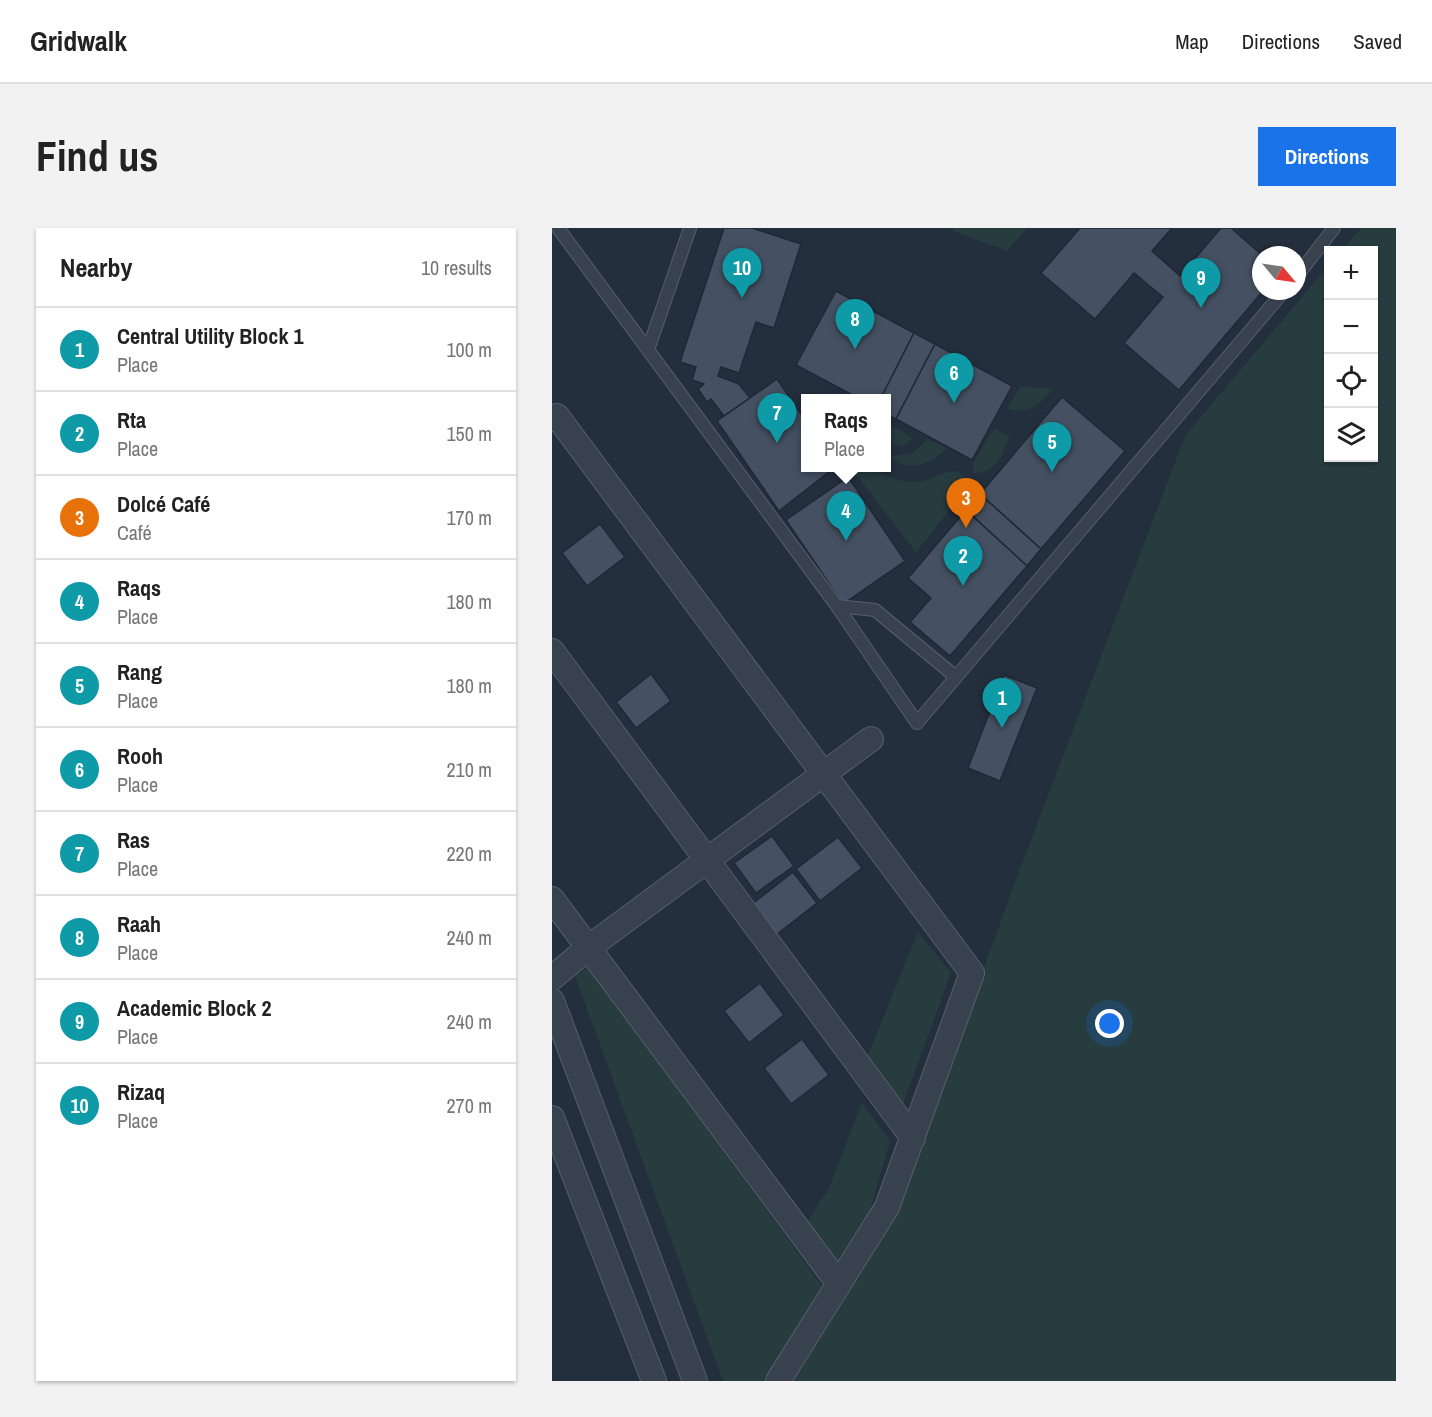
<!DOCTYPE html>
<meta charset="utf-8">
<style>
body{margin:0;font-family:"Archivo Narrow",sans-serif;background:#f2f2f2;color:#222}
.controls{position:absolute;right:18px;top:18px;display:grid;overflow:hidden;border-radius:0px;box-shadow:0 2px 4px #0004}
.controls button{width:54px;height:54px;display:grid;place-items:center;padding:0;border:0;border-bottom:2px solid #e0e0e0;background:#fff;color:#222;font:30px sans-serif}
.compass{position:absolute;left:700px;top:18px;width:54px;height:54px;border-radius:50%;background:#fff;box-shadow:0 2px 4px #0004;rotate:119deg}
.you{position:absolute;left:558px;top:796px;width:21px;height:21px;margin:-15px;border:4px solid #fff;border-radius:50%;background:#1a73e8;box-shadow:0 0 0 9px #1a73e833}
.badge{display:grid;place-items:center;width:39px;height:39px;border-radius:50%;background:#1a73e8;color:#fff;font-size:20px;font-weight:700}
.pin{position:absolute;translate:-50% -50px;filter:drop-shadow(0 2px 3px #0008)}
.pin::after{content:'';position:absolute;top:32px;width:21px;height:18px;background:inherit;clip-path:polygon(0 0,100% 0,50% 100%)}
.popup{position:absolute;left:249px;top:166px;width:90px;height:78px;box-sizing:border-box;display:grid;place-content:center;border-radius:0px;background:#fff;filter:drop-shadow(0 2px 4px #0005);font-size:20px;white-space:nowrap;color:#767676}
.popup b{font-size:22px;color:#222}
.popup::after{content:'';position:absolute;left:50%;top:100%;margin-left:-12px;border:12px solid transparent;border-top-color:#fff}
.list{margin:0;padding:0;list-style:none}
h2{display:flex;justify-content:space-between;align-items:center;height:78px;margin:0;padding:0 24px;font-size:26px}
h2 small{font-size:20px;font-weight:400;color:#767676}
.list li{display:grid;grid-template-columns:39px 1fr auto;gap:18px;align-items:center;box-sizing:border-box;height:84px;padding:0 24px;border-top:2px solid #e0e0e0}
.list b{display:block;font-size:22px;white-space:nowrap}
.list p{margin:0;font-size:20px;white-space:nowrap;color:#767676}
.list em{font-size:20px;font-style:normal;color:#767676}
.icon{flex:none;width:33px;height:33px;fill:none;stroke:currentColor;stroke-width:2;stroke-linecap:round;stroke-linejoin:round}
.map{position:relative;flex:none;width:844px;height:1153px;overflow:hidden;border-radius:0px}
header{display:flex;align-items:center;gap:36px;box-sizing:border-box;height:84px;padding:0 30px;background:#fff;border-bottom:2px solid #e0e0e0}
header strong{font-size:28px}
nav{display:flex;gap:33px;margin-inline-start:auto;font-size:21px}
.intro{display:flex;align-items:center;justify-content:space-between;box-sizing:border-box;height:144px;padding:0 36px}
h1{margin:0;font-size:42px}
.button{padding:15px 27px;border-radius:0px;background:#1a73e8;color:#fff;font-size:21px;font-weight:700}
main{display:flex;gap:36px;padding:0 36px}
aside{flex:1;background:#fff;border-radius:0px;box-shadow:0 2px 4px #0004}
.map>svg:first-child{display:block}
.green{fill:#263c3f}
.building{fill:#455162;stroke:#1f2835;stroke-width:1.5}
.lines{fill:none;stroke-linecap:round;stroke-linejoin:round}
.lane-casing{stroke:#565f6c;stroke-width:14}
.street-casing{stroke:#565f6c;stroke-width:26}
.lane{stroke:#38414e;stroke-width:12}
.street{stroke:#38414e;stroke-width:24}
</style>
<header>
<strong>Gridwalk</strong>
<nav><a>Map</a><a>Directions</a><a>Saved</a></nav>
</header>
<div class="intro"><h1>Find us</h1><a class="button">Directions</a></div>
<main>
<aside>
<h2>Nearby<small>10 results</small></h2>
<ul class="list">
<li><span class="badge" style="background:#0f9aa8">1</span><div><b>Central Utility Block 1</b><p>Place</p></div><em>100 m</em></li>
<li><span class="badge" style="background:#0f9aa8">2</span><div><b>Rta</b><p>Place</p></div><em>150 m</em></li>
<li><span class="badge" style="background:#e8710a">3</span><div><b>Dolcé Café</b><p>Café</p></div><em>170 m</em></li>
<li><span class="badge" style="background:#0f9aa8">4</span><div><b>Raqs</b><p>Place</p></div><em>180 m</em></li>
<li><span class="badge" style="background:#0f9aa8">5</span><div><b>Rang</b><p>Place</p></div><em>180 m</em></li>
<li><span class="badge" style="background:#0f9aa8">6</span><div><b>Rooh</b><p>Place</p></div><em>210 m</em></li>
<li><span class="badge" style="background:#0f9aa8">7</span><div><b>Ras</b><p>Place</p></div><em>220 m</em></li>
<li><span class="badge" style="background:#0f9aa8">8</span><div><b>Raah</b><p>Place</p></div><em>240 m</em></li>
<li><span class="badge" style="background:#0f9aa8">9</span><div><b>Academic Block 2</b><p>Place</p></div><em>240 m</em></li>
<li><span class="badge" style="background:#0f9aa8">10</span><div><b>Rizaq</b><p>Place</p></div><em>270 m</em></li>
</ul>
</aside>
<div class="map">
<svg width="844" height="1153" viewBox="0 0 844 1153">
<rect width="100%" height="100%" fill="#242f3e"/>
<g class="green">
<polygon points="403,0 475,0 455,23 402,3"/>
<polygon points="809,0 844,0 844,1153 241,1153 341,994 460,662 633,208 776,38 776,230 822,230 822,22 790,22"/>
<path d="M 469,158 L 501,161 C 488,177 477,186 455,181 Z"/>
<polygon points="334,195 335,195 361,210 351,218 335,217"/>
<path d="M 442,200 L 457,209 C 450,228 444,245 421,245 L 421,236 Z"/>
<path d="M 376,211 L 394,220 C 378,239 355,243 335,229 L 361,225 Z"/>
<path d="M 299,240 C 324,237 340,256 366,254 C 380,253 403,234 412,249 L 395,285 L 364,324 Z"/>
<polygon points="366,704 399,745 351,876 315,830"/>
<polygon points="36,739 270,1058 213,1153 171,1153 23,748"/>
<polygon points="310,875 338,913 319,979 284,1035 255,994 277,960"/>
</g>
<g class="building">
<polygon points="172,0 200,0 249,16 222,100 204,94 187,145 169,139 166,148 187,156 198,170 172,188 159,171 155,174 146,161 152,156 140,152 144,139 128,134"/>
<polygon points="528,0 620,0 600,23 628,48 669,0 679,0 710,27 711,63 627,162 572,115 611,69 582,45 543,91 489,45"/>
<polygon points="284,63 362,105 329,170 306,170 244,137"/>
<polygon points="362,105 383,116 344,191 334,186 334,170 329,170"/>
<polygon points="383,116 460,158 420,232 344,191"/>
<polygon points="225,151 254,193 254,240 282,240 227,283 165,193"/>
<polygon points="510,169 573,223 489,321 428,266"/>
<polygon points="296,249 353,333 291,376 234,292"/>
<polygon points="428,266 489,321 475,338 414,282"/>
<polygon points="414,282 475,338 398,428 358,394 379,370 356,350"/>
<polygon points="48,296 73,329 35,358 10,325"/>
<polygon points="99,446 119,473 84,500 64,474"/>
<polygon points="452,447 485,460 448,553 416,540"/>
<polygon points="220,608 242,638 204,665 182,635"/>
<polygon points="286,609 310,640 268,673 244,641"/>
<polygon points="241,644 265,675 224,707 200,676"/>
<polygon points="208,755 232,787 197,815 172,783"/>
<polygon points="250,811 277,847 239,876 212,840"/>
</g>
<g class="lines">
<defs>
<g id="lane">
<polyline points="6,0 285,378 365,495 732,63"/>
<polyline points="745,48 782,0"/>
<polyline points="96,122 138,0"/>
<polyline points="285,378 323,382 404,449"/>
</g>
<g id="street">
<polyline points="0,191 5,188 420,745 335,979 226,1153"/>
<polyline points="0,423 361,910"/>
<polyline points="0,671 287,1056"/>
<polyline points="0,750 36,720 319,511"/>
<polyline points="0,773 143,1153"/>
<polyline points="0,890 102,1153"/>
</g>
</defs>
<use href="#lane" class="lane-casing"/>
<use href="#street" class="street-casing"/>
<use href="#lane" class="lane"/>
<use href="#street" class="street"/>
</g>
</svg>
<div class="controls">
<button>+</button>
<button>−</button>
<button><svg class="icon" aria-label="locate" viewBox="0 0 24 24"><circle cx="12" cy="12" r="6"/><path d="M12 2v4M12 18v4M2 12h4M18 12h4"/></svg></button>
<button><svg class="icon" aria-label="layers" viewBox="0 0 24 24"><path d="M12 4l9 5-9 5-9-5zM3 14l9 5 9-5"/></svg></button>
</div>
<svg class="compass" viewBox="-18 -18 36 36"><path d="M0-13l5 13h-10z" fill="#e53935"/><path d="M0 13l5-13h-10z" fill="#767676"/></svg>
<div class="you"></div>
<div class="pin badge" style="left:450px;top:500px;background:#0f9aa8">1</div>
<div class="pin badge" style="left:411px;top:358px;background:#0f9aa8">2</div>
<div class="pin badge" style="left:414px;top:300px;background:#e8710a">3</div>
<div class="pin badge" style="left:294px;top:313px;background:#0f9aa8">4</div>
<div class="popup"><b>Raqs</b>Place</div>
<div class="pin badge" style="left:500px;top:244px;background:#0f9aa8">5</div>
<div class="pin badge" style="left:402px;top:175px;background:#0f9aa8">6</div>
<div class="pin badge" style="left:225px;top:215px;background:#0f9aa8">7</div>
<div class="pin badge" style="left:303px;top:121px;background:#0f9aa8">8</div>
<div class="pin badge" style="left:649px;top:80px;background:#0f9aa8">9</div>
<div class="pin badge" style="left:190px;top:70px;background:#0f9aa8">10</div>
</div>
</main>
